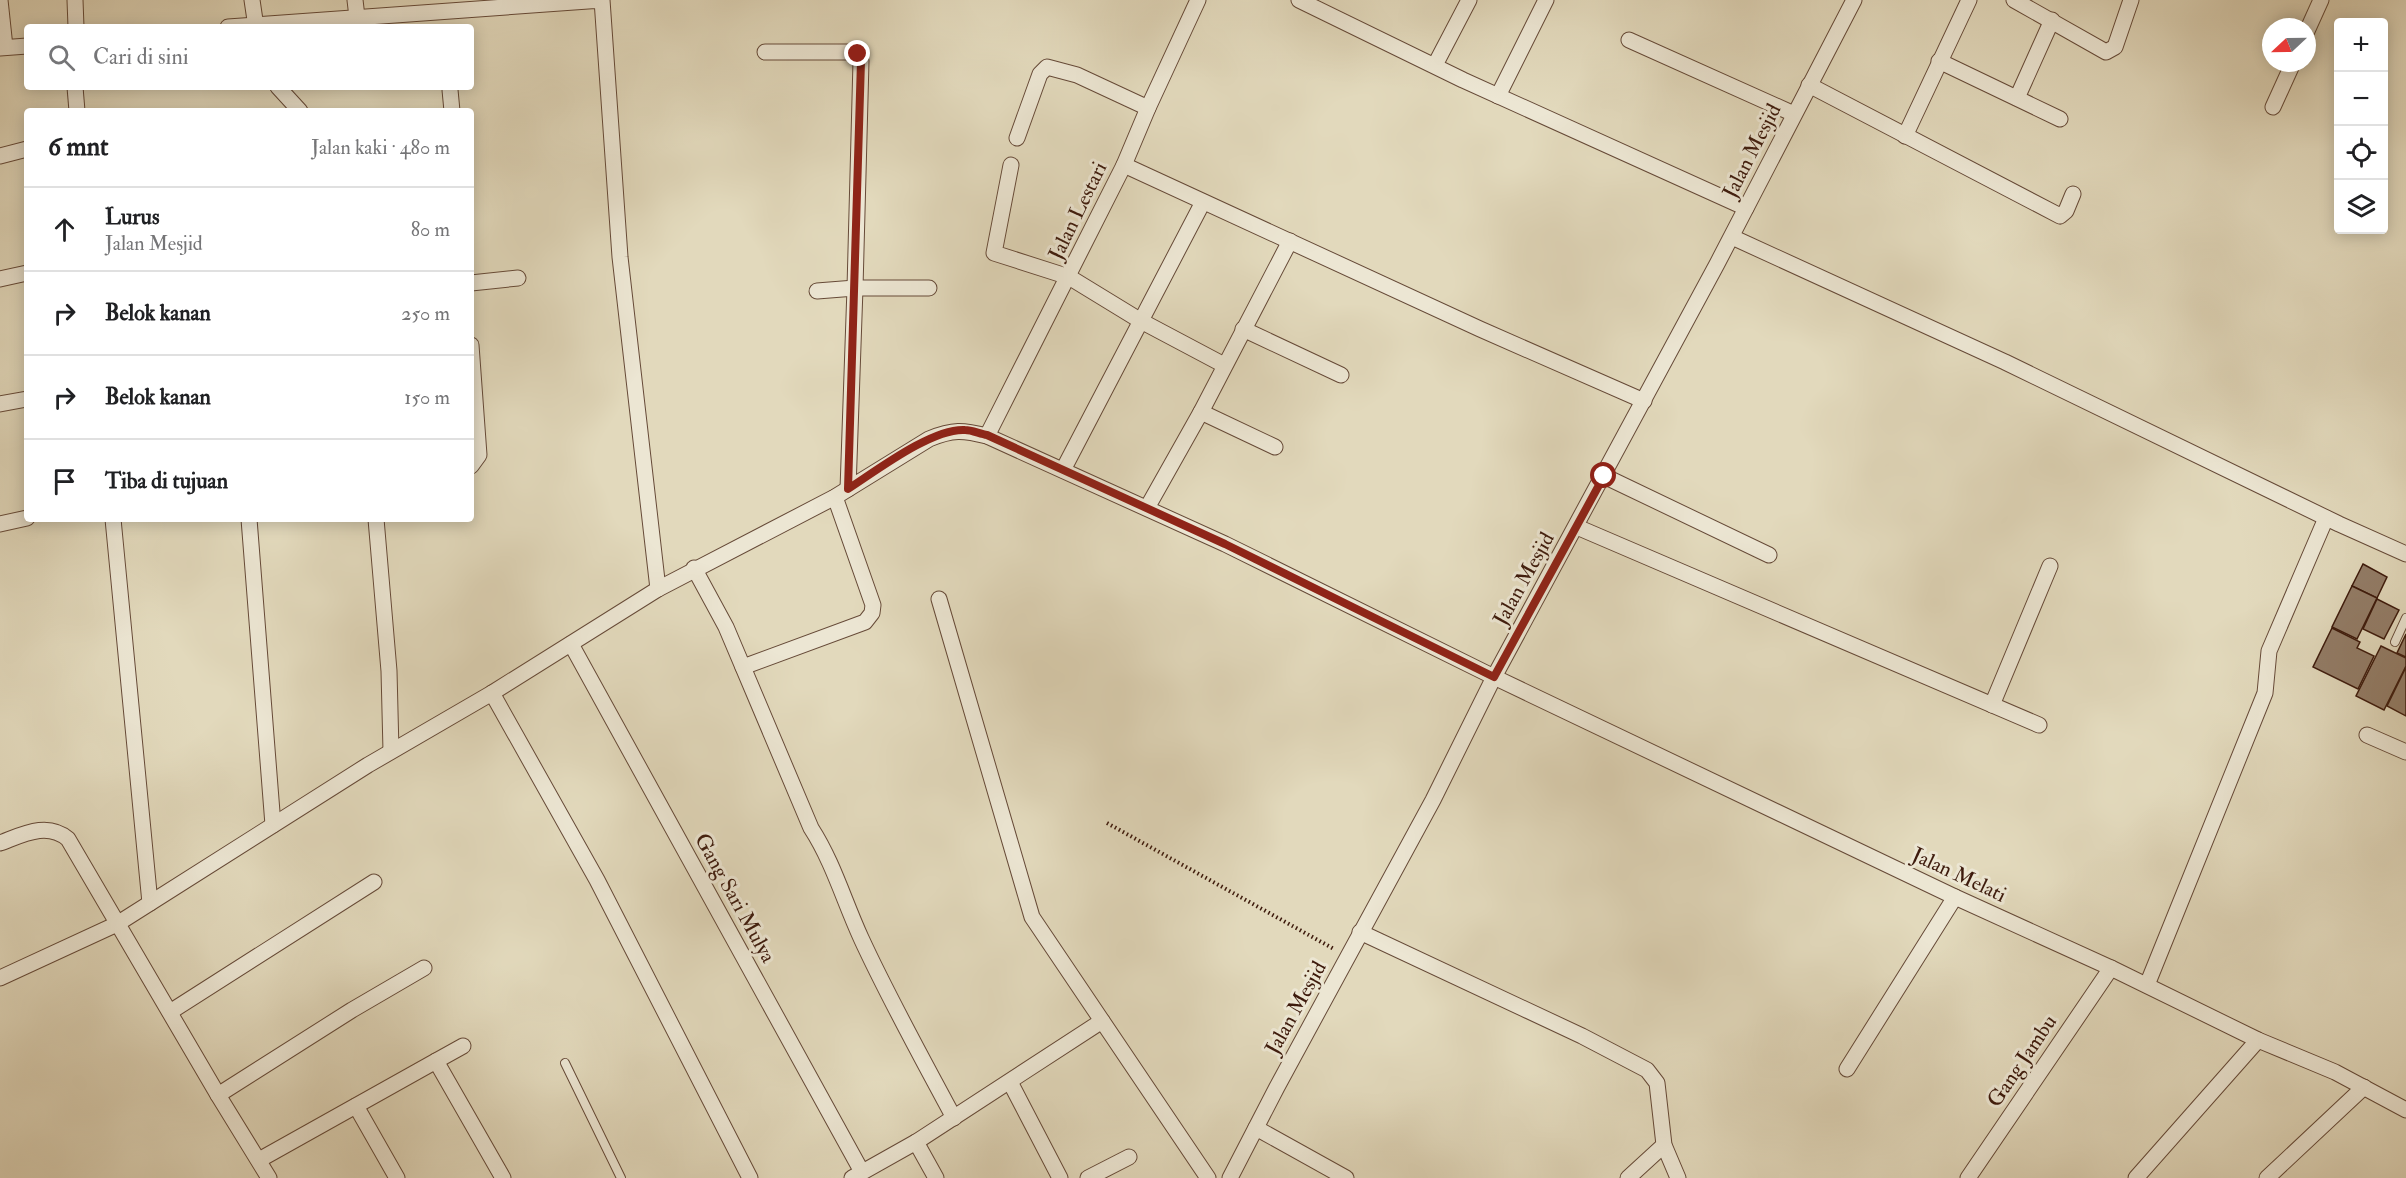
<!DOCTYPE html>
<html lang="id">
<meta charset="utf-8">
<style>
body{margin:0;font-family:"IM FELL Double Pica",serif;background:#f2f2f2;color:#202124}
.controls{position:absolute;right:18px;top:18px;display:grid;overflow:hidden;border-radius:6px;box-shadow:0 3px 15px #0003}
.controls button{width:54px;height:54px;display:grid;place-items:center;padding:0;border:0;border-bottom:2px solid #e0e0e0;background:#fff;color:#202124;font:30px sans-serif}
.compass{position:absolute;left:2262px;top:18px;width:54px;height:54px;border-radius:50%;background:#fff;box-shadow:0 3px 15px #0003;rotate:248deg}
.stop{position:absolute;width:18px;height:18px;margin:-14px;border:4px solid #8f2418;border-radius:50%;background:#fff}
.stop.end{background:#8f2418;border-color:#fff;box-shadow:0 2px 6px #0008}
.list{margin:0;padding:0;list-style:none}
h2{display:flex;justify-content:space-between;align-items:center;height:78px;margin:0;padding:0 24px;font-size:26px}
h2 small{font-size:20px;font-weight:400;color:#757577}
.list li{display:grid;grid-template-columns:39px 1fr auto;gap:18px;align-items:center;box-sizing:border-box;height:84px;padding:0 24px;border-top:2px solid #e0e0e0}
.list b{display:block;font-size:22px;white-space:nowrap}
.list p{margin:0;font-size:20px;white-space:nowrap;color:#757577}
.list em{font-size:20px;font-style:normal;color:#757577}
.icon{flex:none;width:33px;height:33px;fill:none;stroke:currentColor;stroke-width:2;stroke-linecap:round;stroke-linejoin:round}
.map{position:relative;flex:none;width:2406px;height:1178px;overflow:hidden}
.search{position:absolute;background:#fff;box-shadow:0 3px 15px #0003;left:24px;top:24px;width:450px;height:66px;display:flex;align-items:center;gap:15px;box-sizing:border-box;padding:0 21px;border-radius:6px;color:#757577;font-size:22px}
.panel{position:absolute;background:#fff;box-shadow:0 3px 15px #0003;left:24px;top:108px;width:450px;height:414px;border-radius:6px}
.map>svg:first-child{display:block}
.building{fill:#937d68;stroke:#3d1a0c;stroke-width:1.5}
.lines{fill:none;stroke-linecap:round;stroke-linejoin:round}
.service-casing{stroke:#664a38;stroke-width:10}
.minor-casing{stroke:#664a38;stroke-width:17}
.path{stroke:#3d1a0c;stroke-width:4;stroke-dasharray:1.5 3;stroke-linecap:butt}
.service{stroke:#ece6d3;stroke-width:8}
.minor{stroke:#ece6d3;stroke-width:15}
.route{stroke:#8f2418;stroke-width:8}
.labels{text-anchor:middle;dominant-baseline:central;stroke-width:6;stroke-linejoin:round;paint-order:stroke}
.street-label{font-size:21px;fill:#3d1a0c;stroke:#ece6d3}
</style>
<div class="map">
<svg width="2406" height="1178" viewBox="0 0 2406 1178">
<rect width="100%" height="100%" fill="#e2d9bc"/>
<filter id="stains"><feTurbulence type="fractalNoise" baseFrequency=".00333" numOctaves="4"/><feColorMatrix values="0 0 0 0 .2 0 0 0 0 .09 0 0 0 0 .02 0 0 0 .5 -.17"/></filter>
<radialGradient id="worn" r=".72"><stop offset=".6" stop-color="#630" stop-opacity="0"/><stop offset="1" stop-color="#630" stop-opacity=".3"/></radialGradient>
<g class="building">
<polygon points="2363,564 2387,577 2377,598 2352,586"/>
<polygon points="2352,586 2377,598 2357,639 2332,627"/>
<polygon points="2377,599 2399,610 2384,639 2363,629"/>
<polygon points="2332,628 2360,642 2357,648 2374,656 2358,689 2313,667"/>
<polygon points="2406,634 2406,657 2397,653"/>
<polygon points="2381,646 2406,658 2406,666 2384,710 2356,696"/>
<polygon points="2406,667 2406,716 2387,706"/>
</g>
<g class="lines">
<defs>
<g id="service">
<polyline points="2395,642 2406,618"/>
<polyline points="565,1063 621,1178"/>
</g>
<g id="minor">
<polyline points="0,0 5,47"/>
<polyline points="75,0 76,27"/>
<polyline points="252,0 256,27"/>
<polyline points="355,0 357,17"/>
<polyline points="1299,0 1463,80 1746,208"/>
<polyline points="2014,0 2106,52 2115,47 2131,0"/>
<polyline points="228,27 602,0 620,257 658,589"/>
<polyline points="2307,31 2321,0"/>
<polyline points="1629,40 1794,114"/>
<polyline points="0,48 27,46"/>
<polyline points="765,52 853,52 858,54 861,61 855,288 929,288"/>
<polyline points="1939,61 2060,119"/>
<polyline points="1435,65 1469,0"/>
<polyline points="1809,85 2060,216 2066,211 2073,194"/>
<polyline points="75,87 77,111"/>
<polyline points="278,87 300,111"/>
<polyline points="450,90 452,111"/>
<polyline points="1498,96 1546,0"/>
<polyline points="2017,98 2052,20"/>
<polyline points="2273,107 2293,63"/>
<polyline points="1905,136 1969,0"/>
<polyline points="1017,138 1040,74 1047,67 1077,75 1148,108"/>
<polyline points="0,156 27,149"/>
<polyline points="1011,165 994,253 1069,277 1141,321 1224,365"/>
<polyline points="1124,165 1480,329 1644,401"/>
<polyline points="1732,237 2005,362 2339,524 2406,554"/>
<polyline points="0,279 27,273"/>
<polyline points="471,283 518,278"/>
<polyline points="817,291 855,288 848,489"/>
<polyline points="1243,329 1341,375"/>
<polyline points="471,345 479,455 471,466"/>
<polyline points="0,404 27,399"/>
<polyline points="1201,412 1275,447"/>
<polyline points="987,436 1124,165 1148,108 1198,0"/>
<polyline points="1063,470 1203,202"/>
<polyline points="1604,476 1769,555"/>
<polyline points="1147,508 1201,412 1290,241"/>
<polyline points="113,519 150,903"/>
<polyline points="249,519 273,825"/>
<polyline points="376,519 389,671 391,751"/>
<polyline points="0,524 27,518"/>
<polyline points="1577,527 2039,725"/>
<path d="M 694,568 L 726,627 L 811,828 C 833,862 844,901 861,938 C 889,999 922,1058 954,1118"/>
<polyline points="939,599 1032,917 1208,1178"/>
<polyline points="571,644 862,1172"/>
<polyline points="743,667 865,622 872,613 873,605 835,497"/>
<polyline points="492,693 597,880 750,1178"/>
<polyline points="1992,705 2050,566"/>
<polyline points="2367,735 2406,752"/>
<path d="M 0,843 C 22,835 47,821 68,839 L 218,1095 L 269,1178"/>
<polyline points="1360,932 1582,1036 1647,1070 1657,1083 1664,1145 1678,1178"/>
<path d="M 0,978 L 117,924 L 368,765 L 492,693 L 658,589 L 835,497 L 929,439 C 953,429 963,430 987,436 L 1225,544 L 1494,677 L 1955,897 L 2111,968 L 2258,1040 L 2335,1072 L 2406,1110"/>
<polyline points="2147,985 2265,693 2269,651 2326,518"/>
<polyline points="170,1012 374,882"/>
<polyline points="436,1061 463,1046"/>
<polyline points="1847,1069 1955,897"/>
<polyline points="1010,1082 1060,1178"/>
<polyline points="218,1095 352,1010 424,968"/>
<polyline points="356,1106 397,1178"/>
<polyline points="1256,1128 1346,1178"/>
<polyline points="916,1142 936,1178"/>
<polyline points="259,1160 436,1061 503,1178"/>
<polyline points="852,1178 916,1142 1102,1021"/>
<polyline points="1088,1178 1129,1157"/>
<polyline points="1230,1178 1277,1087 1433,800 1494,677 1717,264 1854,0"/>
<polyline points="1628,1178 1664,1145"/>
<polyline points="1968,1178 2111,968"/>
<polyline points="2136,1178 2258,1040"/>
<polyline points="2267,1178 2364,1087"/>
</g>
</defs>
<use href="#service" class="service-casing"/>
<use href="#minor" class="minor-casing"/>
<polyline class="path" points="1107,823 1334,949"/>
<use href="#service" class="service"/>
<use href="#minor" class="minor"/>
</g>
<g class="lines">
<path class="route" d="M 858,54 L 861,61 L 848,489 C 876,471 932,428 965,430 C 972,430 980,434 987,435 L 1225,544 L 1494,677 L 1604,476"/>
</g>
<g class="labels">
<g class="street-label">
<text transform="translate(1752 151) rotate(-63)">Jalan Mesjid</text>
<text transform="translate(1078 211) rotate(-64)">Jalan Lestari</text>
<text transform="translate(1524 579) rotate(-61)">Jalan Mesjid</text>
<text transform="translate(1959 875) rotate(25)">Jalan Melati</text>
<text transform="translate(735 898) rotate(61)">Gang Sari Mulya</text>
<text transform="translate(1296 1008) rotate(-61)">Jalan Mesjid</text>
<text transform="translate(2022 1061) rotate(-56)">Gang Jambu</text>
</g>
</g>
<rect width="100%" height="100%" filter="url(#stains)"/>
<rect width="100%" height="100%" fill="url(#worn)"/>
</svg>
<div class="controls">
<button>+</button>
<button>−</button>
<button><svg class="icon" aria-label="locate" viewBox="0 0 24 24"><circle cx="12" cy="12" r="6"/><path d="M12 2v4M12 18v4M2 12h4M18 12h4"/></svg></button>
<button><svg class="icon" aria-label="layers" viewBox="0 0 24 24"><path d="M12 4l9 5-9 5-9-5zM3 14l9 5 9-5"/></svg></button>
</div>
<svg class="compass" viewBox="-18 -18 36 36"><path d="M0-13l5 13h-10z" fill="#e53935"/><path d="M0 13l5-13h-10z" fill="#757577"/></svg>
<div class="stop" style="left:1604px;top:476px"></div>
<div class="stop end" style="left:858px;top:54px"></div>
<div class="search"><svg class="icon" aria-label="search" viewBox="0 0 24 24"><circle cx="10" cy="10" r="6"/><path d="M15 15l6 6"/></svg>Cari di sini</div>
<section class="panel">
<h2>6 mnt<small>Jalan kaki · 480 m</small></h2>
<ul class="list">
<li><svg class="icon" aria-label="ahead" viewBox="0 0 24 24"><path d="M12 20V5M6 11l6-6 6 6"/></svg><div><b>Lurus</b><p>Jalan Mesjid</p></div><em>80 m</em></li>
<li><svg class="icon" aria-label="right" viewBox="0 0 24 24"><path d="M7 20v-9h11M14 6l5 5-5 5"/></svg><div><b>Belok kanan</b></div><em>250 m</em></li>
<li><svg class="icon" aria-label="right" viewBox="0 0 24 24"><path d="M7 20v-9h11M14 6l5 5-5 5"/></svg><div><b>Belok kanan</b></div><em>150 m</em></li>
<li><svg class="icon" aria-label="arrive" viewBox="0 0 24 24"><path d="M6 21V4h12l-3 4 3 4H6"/></svg><div><b>Tiba di tujuan</b></div></li>
</ul>
</section>
</div>
